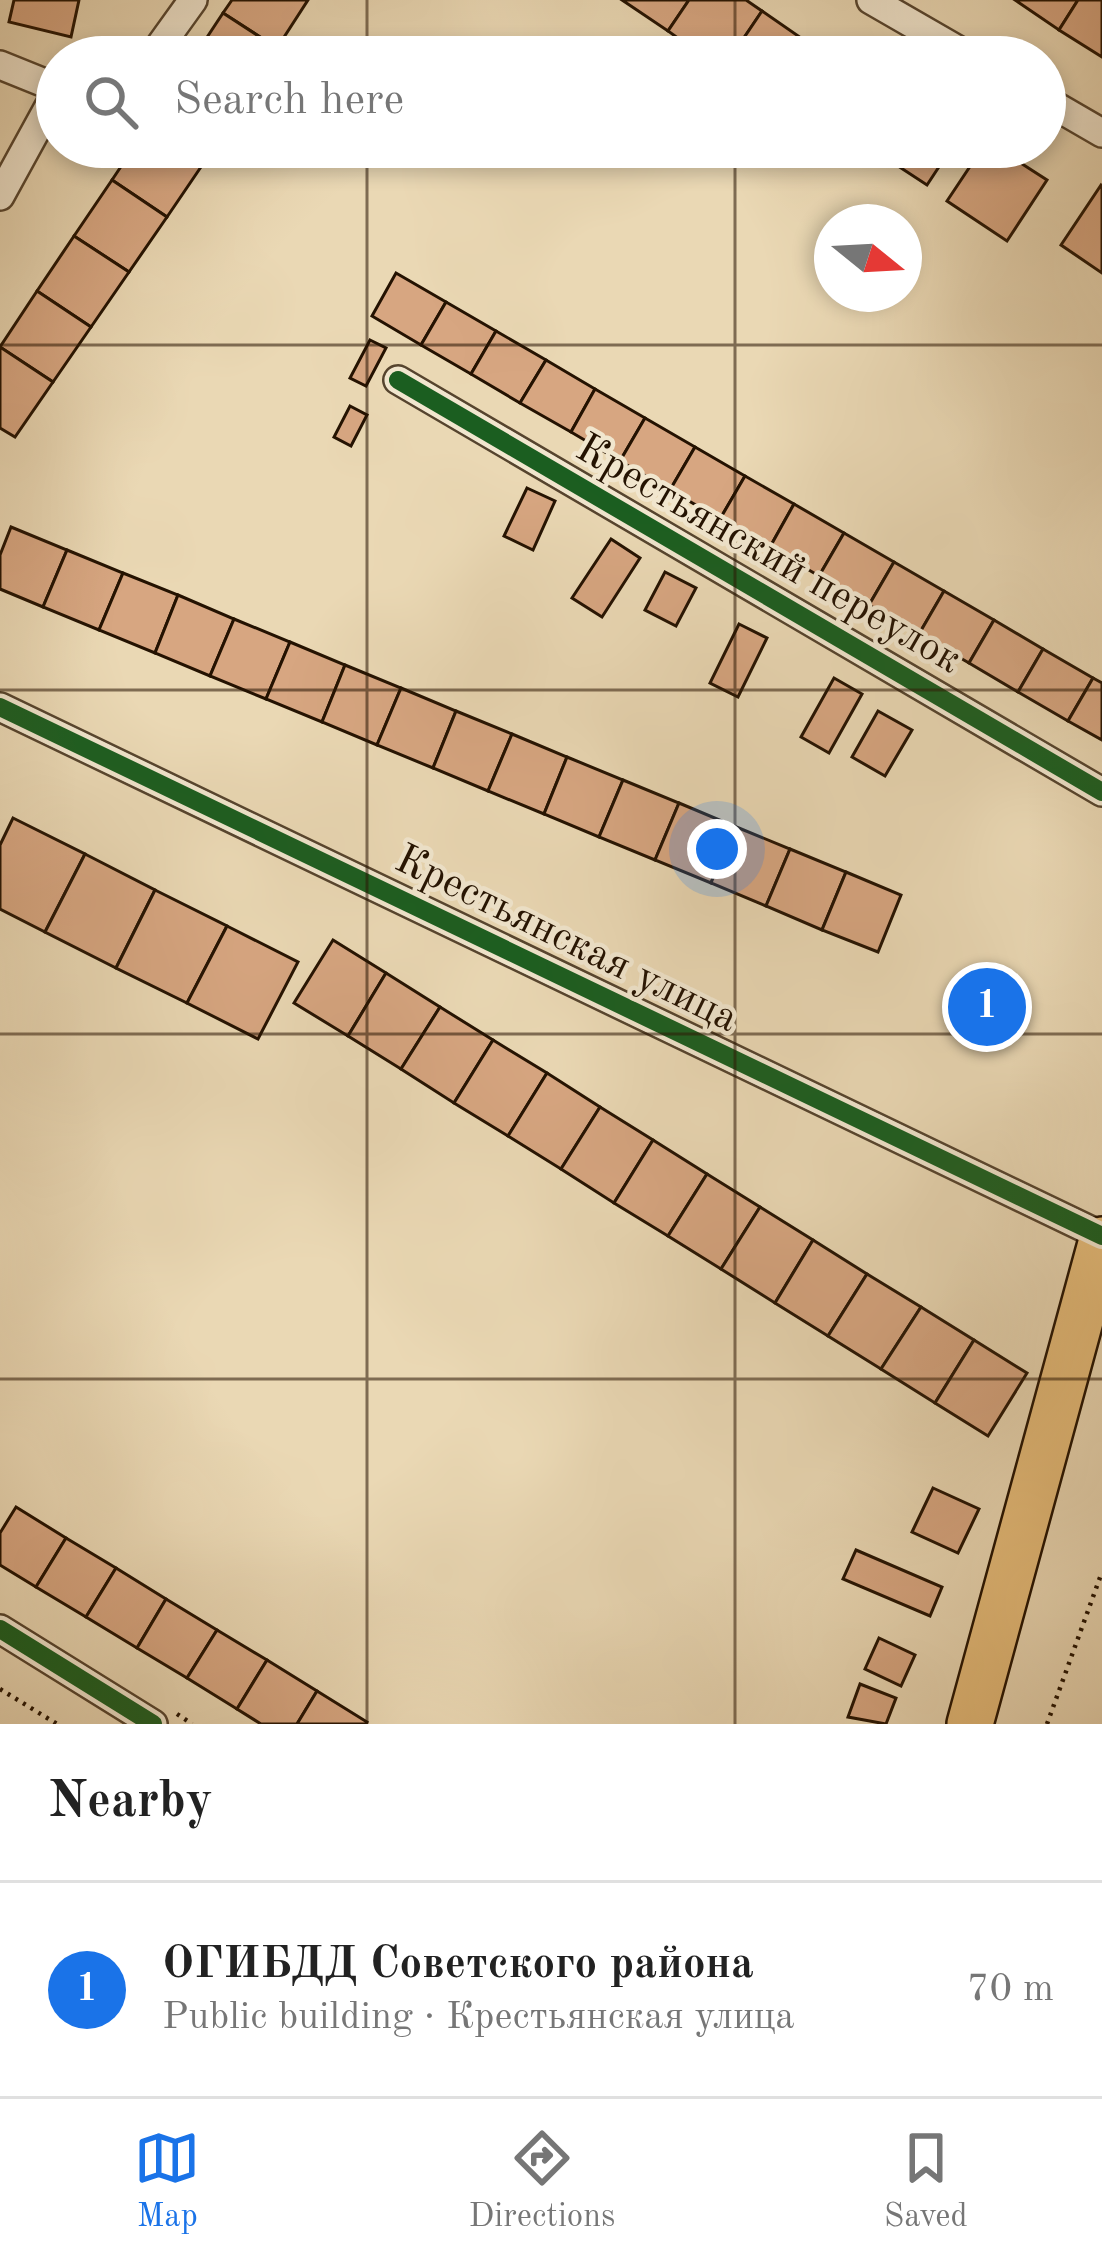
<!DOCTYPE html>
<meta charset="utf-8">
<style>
body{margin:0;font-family:"Old Standard TT",serif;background:#f2f2f2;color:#222}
.compass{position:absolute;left:814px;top:204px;width:108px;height:108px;border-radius:50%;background:#fff;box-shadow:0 6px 18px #0003;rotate:108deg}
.you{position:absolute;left:717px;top:849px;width:42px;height:42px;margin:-30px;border:9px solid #fff;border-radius:50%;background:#1a73e8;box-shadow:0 0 0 18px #1a73e833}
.badge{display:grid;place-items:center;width:78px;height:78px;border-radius:50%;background:#1a73e8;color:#fff;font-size:39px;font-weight:700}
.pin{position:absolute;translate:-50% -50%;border:6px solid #fff;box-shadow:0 3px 12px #0006}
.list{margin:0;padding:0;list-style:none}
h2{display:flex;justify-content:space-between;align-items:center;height:156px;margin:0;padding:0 48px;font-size:51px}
h2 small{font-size:39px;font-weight:400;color:#767676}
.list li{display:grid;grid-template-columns:78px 1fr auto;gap:36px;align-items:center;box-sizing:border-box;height:216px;padding:0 48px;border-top:3px solid #e0e0e0}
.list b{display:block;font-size:45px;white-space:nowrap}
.list p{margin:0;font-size:39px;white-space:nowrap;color:#767676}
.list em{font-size:39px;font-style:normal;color:#767676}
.icon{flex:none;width:66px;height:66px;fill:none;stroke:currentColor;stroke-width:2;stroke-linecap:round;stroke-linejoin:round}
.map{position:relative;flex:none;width:1102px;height:1724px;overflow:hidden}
.search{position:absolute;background:#fff;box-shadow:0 6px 18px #0003;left:36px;right:36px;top:36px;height:132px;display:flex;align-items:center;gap:30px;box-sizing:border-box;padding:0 42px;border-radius:66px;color:#767676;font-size:45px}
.sheet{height:372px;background:#fff}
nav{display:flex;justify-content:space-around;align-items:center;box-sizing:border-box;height:168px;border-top:3px solid #e0e0e0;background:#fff;font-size:33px;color:#767676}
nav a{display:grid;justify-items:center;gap:6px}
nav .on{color:#1a73e8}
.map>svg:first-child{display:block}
.building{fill:#d7a681;stroke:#241201;stroke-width:3}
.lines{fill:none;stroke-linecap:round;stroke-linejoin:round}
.street-casing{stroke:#56442e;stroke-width:32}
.primary-casing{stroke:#241201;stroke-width:50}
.path{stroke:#241201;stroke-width:4.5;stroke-dasharray:3 6;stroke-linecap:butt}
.street{stroke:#f1e6ce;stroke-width:27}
.primary{stroke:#e5bc7a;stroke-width:45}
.cycleway-casing{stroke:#f1e6ce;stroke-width:26}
.cycleway{stroke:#1b5e20;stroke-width:18}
.grid{fill:none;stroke:#241201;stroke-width:3;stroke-opacity:0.55}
.labels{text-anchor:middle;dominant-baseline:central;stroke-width:9;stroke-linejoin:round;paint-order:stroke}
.street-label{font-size:42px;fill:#241201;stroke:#f1e6ce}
</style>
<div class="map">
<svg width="1102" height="1724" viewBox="0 0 1102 1724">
<rect width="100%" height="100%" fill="#ead8b4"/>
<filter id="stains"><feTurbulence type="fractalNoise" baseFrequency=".00167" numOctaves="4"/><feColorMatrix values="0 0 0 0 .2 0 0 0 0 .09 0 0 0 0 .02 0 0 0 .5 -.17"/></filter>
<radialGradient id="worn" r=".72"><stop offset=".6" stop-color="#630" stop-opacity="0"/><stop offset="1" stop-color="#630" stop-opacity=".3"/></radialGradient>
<g class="building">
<polygon points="14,0 79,0 71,37 9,22"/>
<polygon points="232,0 308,0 277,48 223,13"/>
<polygon points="622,0 689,0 668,31"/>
<polygon points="689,0 746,0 762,11 731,57 704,57 668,31"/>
<polygon points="1015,0 1078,0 1059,30"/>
<polygon points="1078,0 1102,0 1102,57 1059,30"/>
<polygon points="762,11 817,49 811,57 731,57"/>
<polygon points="223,13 277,48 271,57 194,57"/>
<polygon points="134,147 183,147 205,161 167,217 112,180"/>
<polygon points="869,147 952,147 927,185"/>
<polygon points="983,147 996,147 1047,180 1007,241 947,201"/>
<polygon points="112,180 167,217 129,272 74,236"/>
<polygon points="1101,185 1102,186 1102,273 1061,245"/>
<polygon points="74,236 129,272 91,327 37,291"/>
<polygon points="396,273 446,302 421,345 372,316"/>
<polygon points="37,291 91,327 53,382 0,347"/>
<polygon points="446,302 496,331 471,374 421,345"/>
<polygon points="496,331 546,360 520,403 471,374"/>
<polygon points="370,340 386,348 366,386 350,378"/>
<polygon points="0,347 53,382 15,437 0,428"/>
<polygon points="546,360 595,389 571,432 520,403"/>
<polygon points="595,389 645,418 620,461 571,432"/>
<polygon points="350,406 367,415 351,446 334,437"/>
<polygon points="645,418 695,447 670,490 620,461"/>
<polygon points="695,447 745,476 720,519 670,490"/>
<polygon points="745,476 794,504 770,547 720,519"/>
<polygon points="527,488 555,501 533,550 504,536"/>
<polygon points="794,504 844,533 819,576 770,547"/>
<polygon points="11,527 67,550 43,607 0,589 0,555"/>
<polygon points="844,533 894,562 869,605 819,576"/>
<polygon points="611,539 640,558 602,617 572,598"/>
<polygon points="67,550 123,573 99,630 43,607"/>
<polygon points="894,562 944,591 919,634 869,605"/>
<polygon points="665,572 696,588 676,626 645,610"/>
<polygon points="123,573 178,595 155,653 99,630"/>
<polygon points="944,591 994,620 969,663 919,634"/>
<polygon points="178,595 234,619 210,676 155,653"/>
<polygon points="234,619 290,642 266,699 210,676"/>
<polygon points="994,620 1043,649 1018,692 969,663"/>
<polygon points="739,624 767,638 738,697 710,683"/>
<polygon points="290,642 345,665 322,722 266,699"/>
<polygon points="1043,649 1093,678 1068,721 1018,692"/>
<polygon points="345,665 401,688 377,745 322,722"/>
<polygon points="834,678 862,694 829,753 801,737"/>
<polygon points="1093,678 1102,683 1102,740 1068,721"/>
<polygon points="401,688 456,711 433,768 377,745"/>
<polygon points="456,711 512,734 488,791 433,768"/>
<polygon points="878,711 912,730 885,776 852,757"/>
<polygon points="512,734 567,757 544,814 488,791"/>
<polygon points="567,757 623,780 599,837 544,814"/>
<polygon points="623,780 679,803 655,860 599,837"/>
<polygon points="679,803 734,826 711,883 655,860"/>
<polygon points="13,818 85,854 45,932 0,909 0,845"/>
<polygon points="734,826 790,849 766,906 711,883"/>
<polygon points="790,849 846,872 822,930 766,906"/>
<polygon points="85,854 155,890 116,968 45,932"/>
<polygon points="846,872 901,895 878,952 822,930"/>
<polygon points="155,890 227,926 187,1003 116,968"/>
<polygon points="227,926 298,962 258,1039 187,1003"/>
<polygon points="333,940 386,973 348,1036 294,1003"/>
<polygon points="386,973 440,1007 401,1069 348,1036"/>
<polygon points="440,1007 493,1040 454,1103 401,1069"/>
<polygon points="493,1040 547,1073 508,1136 454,1103"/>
<polygon points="547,1073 600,1107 561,1169 508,1136"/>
<polygon points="600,1107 653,1140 614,1203 561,1169"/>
<polygon points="653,1140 707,1174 668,1236 614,1203"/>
<polygon points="707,1174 760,1207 721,1269 668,1236"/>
<polygon points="760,1207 813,1240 775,1303 721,1269"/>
<polygon points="813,1240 867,1274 828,1336 775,1303"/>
<polygon points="867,1274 921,1307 881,1369 828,1336"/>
<polygon points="921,1307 974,1340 935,1403 881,1369"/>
<polygon points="974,1340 1027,1373 988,1436 935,1403"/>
<polygon points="933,1488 979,1509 958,1553 912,1532"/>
<polygon points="16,1507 66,1538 36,1587 0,1565 0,1533"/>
<polygon points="66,1538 116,1568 86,1617 36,1587"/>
<polygon points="856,1550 942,1587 930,1616 843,1579"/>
<polygon points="116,1568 166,1599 137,1648 86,1617"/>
<polygon points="166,1599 217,1630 187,1678 137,1648"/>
<polygon points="217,1630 267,1660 237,1709 187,1678"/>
<polygon points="879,1638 915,1655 901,1686 865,1669"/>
<polygon points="267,1660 317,1691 297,1724 261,1724 237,1709"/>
<polygon points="860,1684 896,1698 886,1724 848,1717"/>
<polygon points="317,1691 367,1722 366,1724 297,1724"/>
</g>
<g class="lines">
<defs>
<g id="street">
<polyline points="871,0 970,57"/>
<polyline points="152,57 193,0"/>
<polyline points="0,65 57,88"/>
<polyline points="1045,100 1102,133"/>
<polyline points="0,196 57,92"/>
<polyline points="398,380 1102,792"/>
<polyline points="0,707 1102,1236"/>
<polyline points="0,1629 153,1724"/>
</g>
<polyline id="primary" points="970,1724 1102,1240"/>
</defs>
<use href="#street" class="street-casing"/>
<use href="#primary" class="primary-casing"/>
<g class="path">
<polyline points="0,1689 57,1724"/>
<polyline points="177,1714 192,1724"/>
<polyline points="1047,1724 1102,1572"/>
</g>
<use href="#street" class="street"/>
<use href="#primary" class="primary"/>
<defs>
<g id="cycleway">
<polyline points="398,380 1102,792"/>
<polyline points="0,707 1102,1236"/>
<polyline points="0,1629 153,1724"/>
</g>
</defs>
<use href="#cycleway" class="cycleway-casing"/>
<use href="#cycleway" class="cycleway"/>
</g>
<path class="grid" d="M 367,0 L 367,57M 735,0 L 735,57M 367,147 L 367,1724M 735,147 L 735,1724M 0,345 L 1102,345M 0,690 L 1102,690M 0,1034 L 1102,1034M 0,1379 L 1102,1379"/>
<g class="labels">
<g class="street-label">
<text transform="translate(768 555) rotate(30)">Крестьянский переулок</text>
<text transform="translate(566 940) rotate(26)">Крестьянская улица</text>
</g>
</g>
<rect width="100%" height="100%" filter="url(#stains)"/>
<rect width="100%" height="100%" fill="url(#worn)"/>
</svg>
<svg class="compass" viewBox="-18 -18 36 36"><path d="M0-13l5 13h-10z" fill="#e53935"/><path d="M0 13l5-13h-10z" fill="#767676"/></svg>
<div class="you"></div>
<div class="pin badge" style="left:987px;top:1007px">1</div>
<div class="search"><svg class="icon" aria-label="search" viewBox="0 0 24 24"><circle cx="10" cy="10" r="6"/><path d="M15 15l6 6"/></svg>Search here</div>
</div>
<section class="sheet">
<h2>Nearby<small></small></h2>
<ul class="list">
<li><span class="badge">1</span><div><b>ОГИБДД Советского района</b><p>Public building · Крестьянская улица</p></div><em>70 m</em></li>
</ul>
</section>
<nav>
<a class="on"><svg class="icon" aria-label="map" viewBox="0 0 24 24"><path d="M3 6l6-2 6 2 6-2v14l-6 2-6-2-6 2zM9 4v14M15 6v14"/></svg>Map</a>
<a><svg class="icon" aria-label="directions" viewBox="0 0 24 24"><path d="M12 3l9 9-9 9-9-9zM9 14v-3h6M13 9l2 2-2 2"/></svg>Directions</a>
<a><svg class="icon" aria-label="saved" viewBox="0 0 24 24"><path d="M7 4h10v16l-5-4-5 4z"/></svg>Saved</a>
</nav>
